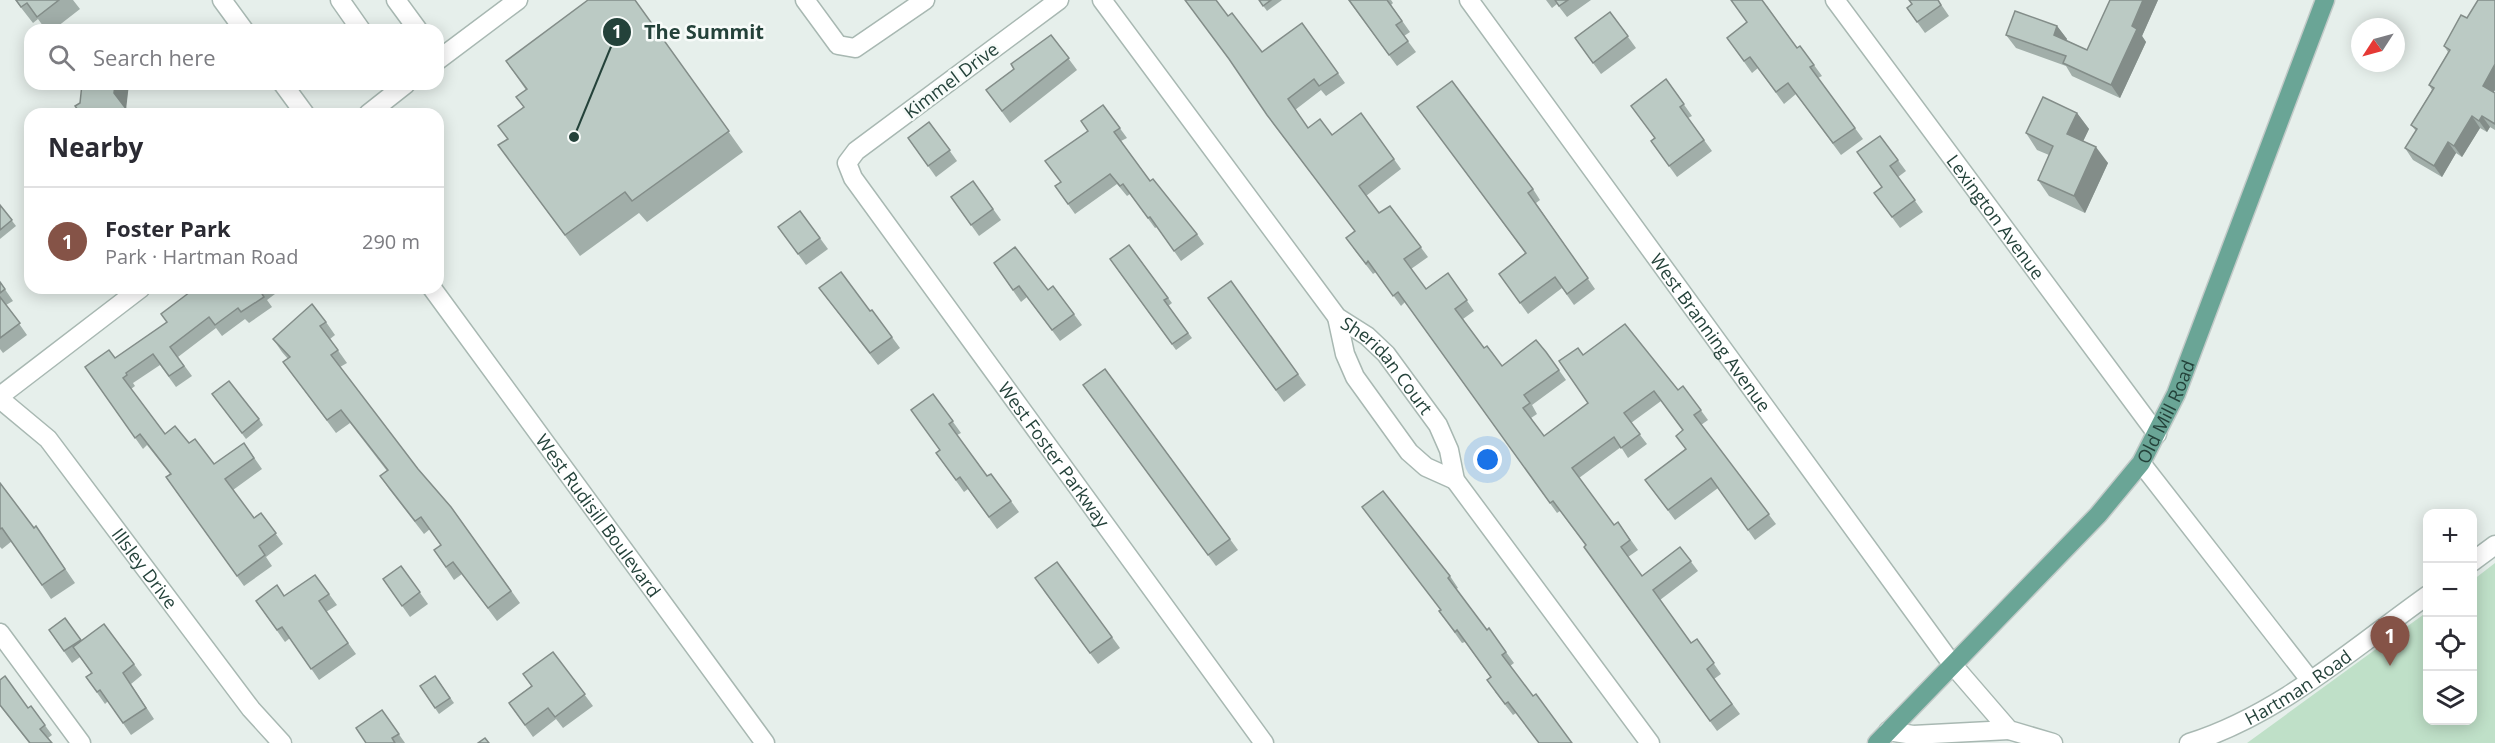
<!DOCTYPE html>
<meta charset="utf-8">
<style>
body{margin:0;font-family:"Open Sans",sans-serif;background:#f2f2f3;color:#2b2b33}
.controls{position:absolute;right:18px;bottom:18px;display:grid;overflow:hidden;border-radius:12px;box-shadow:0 3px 15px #0003}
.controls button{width:54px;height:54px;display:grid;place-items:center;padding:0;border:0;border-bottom:2px solid #e1e1e2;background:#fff;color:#2b2b33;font:30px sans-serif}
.compass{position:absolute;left:2351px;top:18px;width:54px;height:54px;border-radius:50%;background:#fff;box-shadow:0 3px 15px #0003;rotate:234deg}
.you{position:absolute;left:1488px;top:460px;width:21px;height:21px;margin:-15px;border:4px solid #fff;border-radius:50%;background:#1a73e8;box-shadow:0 0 0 9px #1a73e833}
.badge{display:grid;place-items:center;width:39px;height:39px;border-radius:50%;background:#855347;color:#fff;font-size:20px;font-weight:700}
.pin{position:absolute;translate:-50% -50px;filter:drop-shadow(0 2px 3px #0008)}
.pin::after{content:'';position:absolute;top:32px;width:21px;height:18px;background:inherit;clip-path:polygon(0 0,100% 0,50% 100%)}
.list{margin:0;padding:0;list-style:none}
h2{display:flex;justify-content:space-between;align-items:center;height:78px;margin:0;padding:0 24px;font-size:26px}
h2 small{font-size:20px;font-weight:400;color:#7c7c81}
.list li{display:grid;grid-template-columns:39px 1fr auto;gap:18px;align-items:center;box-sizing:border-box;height:108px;padding:0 24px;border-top:2px solid #e1e1e2}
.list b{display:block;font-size:22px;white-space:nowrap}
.list p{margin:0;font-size:20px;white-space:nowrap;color:#7c7c81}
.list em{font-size:20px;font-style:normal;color:#7c7c81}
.icon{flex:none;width:33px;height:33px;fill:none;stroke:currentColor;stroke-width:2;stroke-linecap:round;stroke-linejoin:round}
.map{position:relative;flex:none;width:2495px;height:743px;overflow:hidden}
.search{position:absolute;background:#fff;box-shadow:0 3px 15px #0003;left:24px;top:24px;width:420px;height:66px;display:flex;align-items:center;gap:15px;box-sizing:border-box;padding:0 21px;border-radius:18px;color:#7c7c81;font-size:22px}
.panel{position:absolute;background:#fff;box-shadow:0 3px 15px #0003;left:24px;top:108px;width:420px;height:186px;border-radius:18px}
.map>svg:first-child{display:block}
.green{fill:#bfe0c8}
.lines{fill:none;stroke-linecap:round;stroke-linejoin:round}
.minor-casing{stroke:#a8b8b2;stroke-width:21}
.major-casing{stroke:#c2cac8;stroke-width:21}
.minor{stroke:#fff;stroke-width:18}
.major{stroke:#6aa596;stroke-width:18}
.wall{fill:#a1aea9}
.shaded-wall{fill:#838d89}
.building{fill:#bbcac4;stroke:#838d89;stroke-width:1.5}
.labels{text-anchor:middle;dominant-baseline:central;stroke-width:5;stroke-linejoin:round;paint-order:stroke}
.street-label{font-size:18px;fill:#24423a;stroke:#f7fbf9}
.leader{fill:none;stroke:#24423a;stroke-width:2}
.callout-dot{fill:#24423a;stroke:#f7fbf9;stroke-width:2}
.mark-label{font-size:18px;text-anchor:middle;font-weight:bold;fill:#fff}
.callout-label{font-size:20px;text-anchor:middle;font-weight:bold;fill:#24423a;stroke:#f7fbf9;stroke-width:5;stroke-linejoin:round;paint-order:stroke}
</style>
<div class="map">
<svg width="2495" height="743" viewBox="0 0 2495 743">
<rect width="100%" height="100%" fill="#e6efeb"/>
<polygon class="green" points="2495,563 2495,743 2247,743 2427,612 2428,720 2472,720 2473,580"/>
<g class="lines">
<defs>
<g id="minor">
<polyline points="222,0 244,30"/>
<polyline points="340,0 361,30"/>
<polyline points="396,0 418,30"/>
<polyline points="805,0 838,45 855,48 925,0"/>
<path id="s1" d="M 1059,0 L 856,151 L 847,163 L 853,178 L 1264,743"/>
<path id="s2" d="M 1102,0 L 1337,317 L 1367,336 L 1386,354 L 1438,425 L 1449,450 L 1455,480 L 1650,743"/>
<path id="s3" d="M 1469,0 L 1952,664 L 2009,730 L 2053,743"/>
<path id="s4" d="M 1835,0 L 2157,434"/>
<polyline points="438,60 518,0"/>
<polyline points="283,84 305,114"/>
<polyline points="368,114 406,84"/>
<path id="s5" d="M 432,288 L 765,743"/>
<polyline points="1337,317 1345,354 1355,377 1409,452 1426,467 1455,480"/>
<polyline points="0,396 141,288"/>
<path id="s6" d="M 0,399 L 48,439 L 251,709 L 282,743"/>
<polyline points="2141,463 2310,680"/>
<polyline points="2472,562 2495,545"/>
<polyline points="0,633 81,743"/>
<polyline points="1888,731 1913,735 2009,730"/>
<path id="s7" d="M 2189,743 C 2279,715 2352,649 2428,595"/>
</g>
<g id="major">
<path id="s8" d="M 1877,743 L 2098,515 L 2141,463 L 2176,394 L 2325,0"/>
</g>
</defs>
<use href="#minor" class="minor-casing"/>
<use href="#major" class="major-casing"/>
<use href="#minor" class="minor"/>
<use href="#major" class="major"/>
</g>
<g class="wall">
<polygon points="15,0 73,0 80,9 53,30 46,30 38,19 33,23"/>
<polygon points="635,0 743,152 647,222 639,213 580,256 498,145 507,139 523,107 526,90 506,61"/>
<polygon points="1259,0 1282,0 1267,11"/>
<polygon points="1348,0 1391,0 1393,3 1391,5 1410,32 1404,36 1416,52 1397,66"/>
<polygon points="1546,0 1591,0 1567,17 1557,4 1552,8"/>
<polygon points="1938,0 1949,16 1925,33 1907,8"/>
<polygon points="2109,0 2158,0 2142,36 2146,42 2120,98 2072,76 2066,66 2016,48 2006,35 2057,26 2067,39 2066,40 2087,50 2110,1"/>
<polygon points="1767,6 1797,48 1814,65 1822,76 1818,78 1863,139 1841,155 1796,94 1784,104 1758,68 1752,73 1727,38"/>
<polygon points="1610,12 1636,48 1601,74 1575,38"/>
<polygon points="2461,15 2495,90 2494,92 2495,93 2495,130 2490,127 2487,132 2480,128 2462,157 2456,153 2442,177 2413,160 2405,148 2416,131 2411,125 2432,90 2429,85 2448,52 2444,46"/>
<polygon points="1228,16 1262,52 1302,23 1345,83 1326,96 1321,90 1295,110 1308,128 1332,135 1361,113 1401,169 1366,196 1379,213 1390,206 1428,257 1411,269 1426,289 1448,273 1474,311 1463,319 1484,348 1502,366 1546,352 1566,380 1532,405 1537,414 1531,418 1544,436 1588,403 1583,355 1678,390 1683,386 1708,420 1701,425 1776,524 1755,540 1718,488 1675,520 1645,480 1685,449 1683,431 1661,401 1631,423 1647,444 1628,458 1621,447 1579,478 1614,525 1618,522 1638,550 1628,557 1642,576 1680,547 1698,571 1660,600 1691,643 1697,639 1721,674 1714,679 1740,714 1717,731 1591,557 1586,546 1560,511 1557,513 1405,302 1401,306 1376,272 1373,274 1353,248 1355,231 1274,125 1234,66"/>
<polygon points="1051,35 1077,70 1010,123 986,90 1014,69"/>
<polygon points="1666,79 1692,116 1688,118 1712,151 1677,177 1651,141 1654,138"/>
<polygon points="1103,105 1127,138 1121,141 1150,181 1197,234 1204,244 1181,261 1157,227 1155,228 1130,194 1127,196 1117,184 1075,214 1055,186 1061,182 1087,131"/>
<polygon points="2077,113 2089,129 2083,141 2108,163 2085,213 2049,196 2038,180 2049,155 2037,150 2026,133"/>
<polygon points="1425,117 1533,189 1540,200 1536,203 1595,289 1574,305 1562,288 1528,314 1499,274 1525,253"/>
<polygon points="929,122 957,161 936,177 908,138"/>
<polygon points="1880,136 1906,171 1898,177 1923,212 1900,228 1874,193 1882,187"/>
<polygon points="973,181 1001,220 979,236 951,197"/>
<polygon points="0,205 16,226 0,239"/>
<polygon points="800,211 828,249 806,265 778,227"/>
<polygon points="1129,245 1172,303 1168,306 1192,338 1176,350 1110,259"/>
<polygon points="994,263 1048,290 1053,286 1082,325 1060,341 1027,297 1021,302"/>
<polygon points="1231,281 1306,385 1284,402 1208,298"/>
<polygon points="0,282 13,301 6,305 27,335 3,353 0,349"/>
<polygon points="192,288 283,288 267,300 272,307 249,323 245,319 222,336 216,328 178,357 192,376 176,387 160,365 133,383 135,386 131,389 165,434 189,443 214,464 244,443 262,469 233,490 254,518 261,513 283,544 266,557 272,566 244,586 166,477 170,474 147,445 143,449 85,367 115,358 167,322 190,292"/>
<polygon points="819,288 870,311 872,310 900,348 878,365"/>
<polygon points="326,322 335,335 330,339 347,363 340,367 418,469 451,507 520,603 497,621 462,574 454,580 434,550 441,545 430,529 424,534 389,489 380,476 387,471 350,423 336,433 283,362 288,359 282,352 273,339"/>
<polygon points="1105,369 1238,550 1216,566 1083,385"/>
<polygon points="212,394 259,419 263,425 246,439"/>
<polygon points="933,394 961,433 957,435 987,476 991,474 1019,512 997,529 968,489 964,492 936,453 940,450"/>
<polygon points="0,483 34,528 36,526 75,583 51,599 12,541 2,549 0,547"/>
<polygon points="1362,507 1450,576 1458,588 1456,589 1487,630 1506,652 1514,663 1510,666 1516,713 1513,715 1495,692 1491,678 1465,642 1462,643 1439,611 1441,610"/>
<polygon points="401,566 428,604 410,617 383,579"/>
<polygon points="1043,590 1112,637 1120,648 1098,664"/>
<polygon points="329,594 337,605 326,612 356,654 319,680 290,638 285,642 256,601 284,596"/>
<polygon points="65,618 81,641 134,664 142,675 131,684 154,719 131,735 108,701 105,704 86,677 91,673 80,657 72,663 49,630"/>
<polygon points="553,652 593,706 563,728 556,719 533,737 509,703 531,686"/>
<polygon points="435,676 454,703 439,714 420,686"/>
<polygon points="0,680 28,708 31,706 52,735 48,738 52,743 29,743 0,706"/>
<polygon points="382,710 405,743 366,743"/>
</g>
<g class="shaded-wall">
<polygon points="2143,0 2158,0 2142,36 2146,42 2120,98 2111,85 2132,26"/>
<polygon points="2057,26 2067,39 2063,48 2054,35"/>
<polygon points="2495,64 2495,90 2491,97 2483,86"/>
<polygon points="115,84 129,84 126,110 114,93"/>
<polygon points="2077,113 2089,129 2079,150 2067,134"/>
<polygon points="2472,116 2480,128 2462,157 2454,146"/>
<polygon points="2482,116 2490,127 2487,132 2479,121"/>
<polygon points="2448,142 2456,153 2442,177 2434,166"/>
<polygon points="2096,147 2108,163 2085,213 2074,196"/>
</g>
<g class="building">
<polygon points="16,0 59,0 37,17 27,3 21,7"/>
<polygon points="588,0 635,0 729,131 632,201 625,192 565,235 498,145 508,139 498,126 524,107 516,97 527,89 506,61"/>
<polygon points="1185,0 1216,0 1228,16 1232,13 1262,52 1302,23 1338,73 1319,86 1314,79 1288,99 1308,128 1320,119 1332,135 1361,113 1394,159 1359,186 1379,213 1390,206 1421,247 1404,259 1426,289 1448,273 1467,300 1455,309 1484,348 1487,346 1502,366 1536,340 1546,352 1559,370 1524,395 1530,403 1523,408 1544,436 1588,403 1559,361 1578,348 1583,355 1625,324 1678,390 1683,386 1701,410 1694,415 1769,514 1748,530 1711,478 1668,510 1645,480 1686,449 1676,436 1683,430 1654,391 1624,413 1640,434 1621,448 1614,437 1572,468 1614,525 1618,522 1630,540 1621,547 1642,576 1680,547 1691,561 1653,590 1691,643 1697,639 1714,663 1707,669 1732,704 1710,721 1584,547 1586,545 1553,501 1550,503 1398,292 1393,296 1368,261 1366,264 1346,238 1355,231 1267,115 1229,59"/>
<polygon points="1259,0 1271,0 1263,6"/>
<polygon points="1349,0 1387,0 1402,21 1396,25 1408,41 1389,55"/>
<polygon points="1555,0 1568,0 1559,6"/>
<polygon points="1731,0 1762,0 1797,48 1800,46 1814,65 1810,67 1855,128 1833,143 1788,83 1776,92 1750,57 1744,61 1727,38 1747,22"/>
<polygon points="1909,0 1938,0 1941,5 1917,22 1907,8 1912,4"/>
<polygon points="2110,0 2143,0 2132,26 2137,29 2111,85 2063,63 2066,56 2006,35 2015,11 2057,26 2054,35 2087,50"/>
<polygon points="2478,0 2495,0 2495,64 2483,86 2495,93 2495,124 2482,116 2479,121 2472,116 2454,146 2448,142 2434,166 2405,148 2417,129 2411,125 2434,88 2429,85 2450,50 2444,46 2461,15 2467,18"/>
<polygon points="1610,12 1628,36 1593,63 1575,38"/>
<polygon points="1051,35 1069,58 1002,111 986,90 1014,69 1011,64"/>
<polygon points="1666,79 1684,104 1680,107 1704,140 1669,166 1651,141 1655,138 1631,106"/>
<polygon points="1452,81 1533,189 1528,193 1588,278 1567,294 1555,277 1520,303 1499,274 1526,253 1417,107"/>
<polygon points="82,84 115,84 114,93 130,114 81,114 75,106 80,103"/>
<polygon points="2043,97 2077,113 2067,134 2096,147 2074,196 2038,180 2053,146 2026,133"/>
<polygon points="1103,105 1120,128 1114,132 1150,181 1153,179 1197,234 1174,251 1150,217 1148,218 1123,184 1120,186 1110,174 1068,204 1055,186 1061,182 1045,161 1088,131 1081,121"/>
<polygon points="929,122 950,150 928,166 908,138"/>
<polygon points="1880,136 1898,160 1890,166 1915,200 1892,217 1874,193 1882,187 1857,152"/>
<polygon points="973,181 993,209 971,225 951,197"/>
<polygon points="0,205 12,220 0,230"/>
<polygon points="800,211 820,238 798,254 778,227"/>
<polygon points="1129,245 1168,298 1164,300 1188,333 1172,344 1110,259"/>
<polygon points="1015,247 1048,290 1053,286 1074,314 1052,330 1019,286 1013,290 994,263"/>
<polygon points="841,272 870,311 872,310 892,337 870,353 819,288"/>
<polygon points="1231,281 1298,374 1276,390 1208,298"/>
<polygon points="0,282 5,289 0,293"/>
<polygon points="192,288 261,288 259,289 264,297 241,312 238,308 215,325 209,317 170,347 184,366 169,376 153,354 126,373 127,375 123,378 165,434 175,426 189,443 195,439 214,464 244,443 254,458 225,479 254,518 261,513 276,533 259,546 265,555 237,576 166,477 171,474 140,434 135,438 85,367 109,350 115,358 167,322 161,314 190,292 188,291"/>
<polygon points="0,297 20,323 0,338"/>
<polygon points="312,304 326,322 320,326 338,350 331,355 418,469 451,507 511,591 488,608 453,562 446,567 434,550 441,545 421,517 415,521 380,476 388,470 341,410 327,420 283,362 290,357 273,339"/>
<polygon points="1105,369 1230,539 1208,555 1083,385"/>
<polygon points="229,381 259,419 242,433 212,394"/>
<polygon points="933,394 953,421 949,424 987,476 991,474 1011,501 989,517 960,477 956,480 936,453 940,450 911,410"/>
<polygon points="0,483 34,528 36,526 65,569 42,585 2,528 0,529"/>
<polygon points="1383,491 1450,576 1448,578 1487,630 1489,628 1506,652 1502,655 1533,696 1536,694 1572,743 1539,743 1508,702 1505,704 1487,680 1491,677 1457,630 1455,632 1439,611 1441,610 1362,507"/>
<polygon points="1057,562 1112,637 1090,653 1035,578"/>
<polygon points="401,566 420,592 402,606 383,579"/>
<polygon points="315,575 329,594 319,601 348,643 311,669 282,627 277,630 256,601 277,585 284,596"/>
<polygon points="65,618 81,640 64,651 49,630"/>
<polygon points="104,624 134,664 123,673 146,708 123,723 100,690 97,692 86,677 92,673 73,647"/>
<polygon points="553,652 585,694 555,717 548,708 525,725 509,703 532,686 523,674"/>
<polygon points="5,676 28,708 31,706 45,725 40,729 52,743 30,743 0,705 0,680"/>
<polygon points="435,676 450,698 435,708 420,686"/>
<polygon points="382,710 399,734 392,738 395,743 366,743 356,728"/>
<polygon points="485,738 489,743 478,743"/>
</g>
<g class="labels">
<g class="street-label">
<text transform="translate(951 80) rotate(-37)">Kimmel Drive</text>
<text stroke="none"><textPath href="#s4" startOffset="270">Lexington Avenue</textPath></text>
<text stroke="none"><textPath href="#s3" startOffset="411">West Branning Avenue</textPath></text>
<text stroke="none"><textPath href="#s2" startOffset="465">Sheridan Court</textPath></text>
<text stroke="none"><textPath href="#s8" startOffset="442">Old Mill Road</textPath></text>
<text stroke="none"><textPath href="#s1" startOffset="626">West Foster Parkway</textPath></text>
<text stroke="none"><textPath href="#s5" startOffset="282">West Rudisill Boulevard</textPath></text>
<text stroke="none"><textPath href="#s6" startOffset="224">Illsley Drive</textPath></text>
<text stroke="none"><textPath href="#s7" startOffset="123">Hartman Road</textPath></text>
</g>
</g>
<path class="leader" d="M574 137L617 32"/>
<g class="callout-dot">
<circle cx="574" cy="137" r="6"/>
<circle cx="617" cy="32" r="15"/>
</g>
<g class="mark-label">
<text x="617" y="38">1</text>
</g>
<g class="callout-label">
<text x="704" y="39">The Summit</text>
</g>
</svg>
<div class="controls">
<button>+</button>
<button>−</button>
<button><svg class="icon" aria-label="locate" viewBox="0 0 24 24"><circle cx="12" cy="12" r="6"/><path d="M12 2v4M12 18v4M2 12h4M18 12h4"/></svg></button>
<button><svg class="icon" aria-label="layers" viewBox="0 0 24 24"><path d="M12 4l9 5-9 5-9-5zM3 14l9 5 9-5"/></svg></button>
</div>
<svg class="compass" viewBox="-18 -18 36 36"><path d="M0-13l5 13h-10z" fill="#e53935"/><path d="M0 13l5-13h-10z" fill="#7c7c81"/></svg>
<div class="you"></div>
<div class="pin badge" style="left:2390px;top:666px">1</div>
<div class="search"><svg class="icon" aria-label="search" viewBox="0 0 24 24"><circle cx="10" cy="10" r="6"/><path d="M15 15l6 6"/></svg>Search here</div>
<section class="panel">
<h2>Nearby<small></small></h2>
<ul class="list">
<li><span class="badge">1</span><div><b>Foster Park</b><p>Park · Hartman Road</p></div><em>290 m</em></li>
</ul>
</section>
</div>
